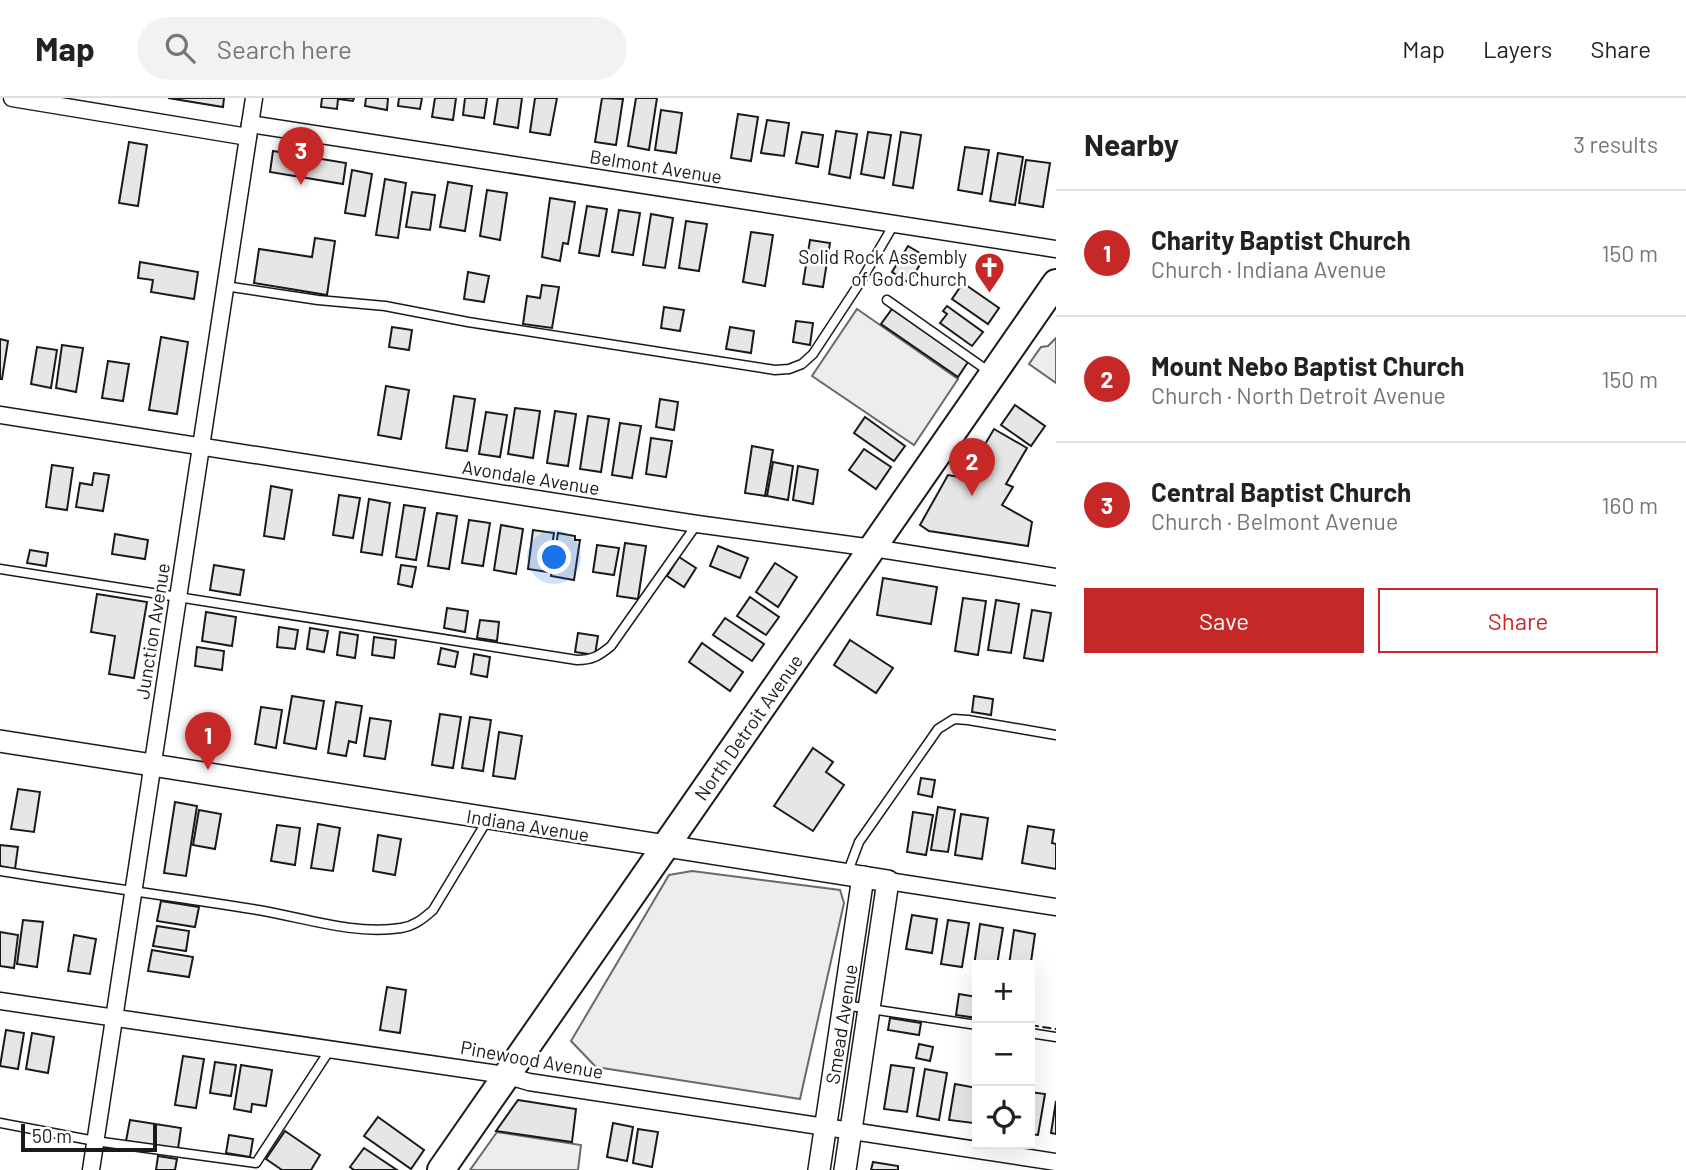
<!DOCTYPE html>
<meta charset="utf-8">
<style>
body{margin:0;font-family:Barlow,sans-serif;background:#f2f2f2;color:#222}
.controls{position:absolute;right:21px;bottom:21px;display:grid;overflow:hidden;border-radius:0px;box-shadow:0 7px 28px #0002}
.controls button{width:63px;height:63px;display:grid;place-items:center;padding:0;border:0;border-bottom:2px solid #e0e0e0;background:#fff;color:#222;font:35px sans-serif}
.scale{position:absolute;left:21px;bottom:18px;width:136px;box-sizing:border-box;padding-left:7px;border:4px solid #1a1a1a;border-top:0;font-size:19px;line-height:24px;white-space:nowrap;color:#1a1a1a;-webkit-text-stroke:5px #fff;paint-order:stroke}
.you{position:absolute;left:555px;top:460px;width:24px;height:24px;margin:-18px;border:5px solid #fff;border-radius:50%;background:#1a73e8;box-shadow:0 0 0 10px #1a73e833}
.badge{display:grid;place-items:center;width:46px;height:46px;border-radius:50%;background:#c62828;color:#fff;font-size:23px;font-weight:700}
.pin{position:absolute;translate:-50% -58px;filter:drop-shadow(0 2px 4px #0008)}
.pin::after{content:'';position:absolute;top:37px;width:24px;height:21px;background:inherit;clip-path:polygon(0 0,100% 0,50% 100%)}
.list{margin:0;padding:0;list-style:none}
h2{display:flex;justify-content:space-between;align-items:center;height:91px;margin:0;padding:0 28px;font-size:30px}
h2 small{font-size:23px;font-weight:400;color:#767676}
.list li{display:grid;grid-template-columns:46px 1fr auto;gap:21px;align-items:center;box-sizing:border-box;height:126px;padding:0 28px;border-top:2px solid #e0e0e0}
.list b{display:block;font-size:26px;white-space:nowrap}
.list p{margin:0;font-size:23px;white-space:nowrap;color:#767676}
.list em{font-size:23px;font-style:normal;color:#767676}
.actions{display:flex;gap:14px;padding:21px 28px}
.actions a{flex:1;padding:16px 0;border:2px solid #c62828;border-radius:0px;text-align:center;font-size:24px;color:#c62828}
.actions .main{background:#c62828;color:#fff}
.icon{flex:none;width:38px;height:38px;fill:none;stroke:currentColor;stroke-width:2;stroke-linecap:round;stroke-linejoin:round}
.map{position:relative;flex:none;width:1056px;height:1072px;overflow:hidden}
header{display:flex;align-items:center;gap:42px;box-sizing:border-box;height:98px;padding:0 35px;background:#fff;border-bottom:2px solid #e0e0e0}
header strong{font-size:33px}
nav{display:flex;gap:38px;margin-inline-start:auto;font-size:24px}
.search{width:490px;height:63px;background:#f2f2f2;display:flex;align-items:center;gap:18px;box-sizing:border-box;padding:0 24px;border-radius:38px;color:#767676;font-size:26px}
main{display:flex}
aside{flex:1;background:#fff}
.map>svg:first-child{display:block}
.built{fill:#ededed;stroke:#6a6a6a;stroke-width:2}
.building{fill:#e6e6e6;stroke:#1a1a1a;stroke-width:2}
.lines{fill:none;stroke-linecap:round;stroke-linejoin:round}
.service-casing{stroke:#1a1a1a;stroke-width:11}
.minor-casing{stroke:#1a1a1a;stroke-width:19}
.tertiary-casing{stroke:#1a1a1a;stroke-width:24}
.primary-casing{stroke:#1a1a1a;stroke-width:30}
.service{stroke:#fff;stroke-width:8}
.minor{stroke:#fff;stroke-width:16}
.tertiary{stroke:#fff;stroke-width:21}
.primary{stroke:#fff;stroke-width:26}
.fence{stroke:#1a1a1a;stroke-width:2;stroke-dasharray:9 3.5;stroke-linecap:butt}
.labels{text-anchor:middle;dominant-baseline:central;stroke-width:5;stroke-linejoin:round;paint-order:stroke}
.street-label{font-size:19px;fill:#1a1a1a;stroke:#fff}
.poi-label{font-size:19px;fill:#1a1a1a;stroke:#fff;text-anchor:end}
</style>
<header>
<strong>Map</strong>
<div class="search"><svg class="icon" aria-label="search" viewBox="0 0 24 24"><circle cx="10" cy="10" r="6"/><path d="M15 15l6 6"/></svg>Search here</div>
<nav><a>Map</a><a>Layers</a><a>Share</a></nav>
</header>
<main>
<div class="map">
<svg width="1056" height="1072" viewBox="0 0 1056 1072">
<rect width="100%" height="100%" fill="#fff"/>
<g class="built">
<polygon points="857,211 958,281 914,347 812,278"/>
<polygon points="1056,240 1056,285 1029,266 1041,249 1048,248"/>
<polygon points="692,773 840,792 844,805 800,1001 596,969 571,943 669,777"/>
<polygon points="497,1034 581,1047 578,1072 470,1072"/>
</g>
<g class="building">
<polygon points="168,0 224,0 223,9"/>
<polygon points="322,0 354,0 353,3 338,1 337,11 321,9"/>
<polygon points="366,0 388,0 387,12 365,8"/>
<polygon points="399,0 422,0 420,11 398,8"/>
<polygon points="435,0 456,0 453,22 432,19"/>
<polygon points="465,0 487,0 484,20 463,17"/>
<polygon points="498,0 522,0 518,30 494,26"/>
<polygon points="535,0 557,0 550,37 530,34"/>
<polygon points="602,0 623,1 616,47 595,44"/>
<polygon points="636,0 657,0 649,52 628,48"/>
<polygon points="661,12 682,15 676,55 655,52"/>
<polygon points="738,16 758,19 751,63 731,60"/>
<polygon points="767,22 789,25 784,58 761,55"/>
<polygon points="836,33 857,36 850,80 829,76"/>
<polygon points="802,34 823,37 818,69 796,65"/>
<polygon points="868,34 891,37 884,80 861,76"/>
<polygon points="901,34 921,37 913,90 893,87"/>
<polygon points="129,44 147,47 138,108 119,105"/>
<polygon points="965,49 989,52 982,96 958,92"/>
<polygon points="273,53 346,65 343,86 270,74"/>
<polygon points="998,55 1023,59 1015,107 990,103"/>
<polygon points="1026,62 1050,65 1043,109 1019,105"/>
<polygon points="352,72 372,76 365,118 345,115"/>
<polygon points="385,81 406,85 398,140 376,137"/>
<polygon points="448,84 472,88 465,133 440,129"/>
<polygon points="487,92 507,95 500,142 480,138"/>
<polygon points="412,94 435,97 430,132 406,129"/>
<polygon points="550,100 575,104 568,146 563,145 560,163 542,159"/>
<polygon points="587,108 607,111 599,158 579,155"/>
<polygon points="619,112 640,115 633,157 612,154"/>
<polygon points="651,116 673,120 665,170 643,167"/>
<polygon points="686,123 707,126 699,173 679,170"/>
<polygon points="751,134 773,137 765,188 743,184"/>
<polygon points="315,140 335,143 327,197 254,185 259,151 312,159"/>
<polygon points="810,142 830,145 823,189 803,186"/>
<polygon points="908,148 925,158 909,185 892,174"/>
<polygon points="140,164 198,174 194,201 151,194 153,182 138,180"/>
<polygon points="468,174 489,178 484,204 464,201"/>
<polygon points="963,185 999,210 988,226 952,201"/>
<polygon points="542,187 559,189 552,230 523,226 527,198 540,200"/>
<polygon points="947,208 983,234 972,248 940,225 947,216 943,213"/>
<polygon points="664,209 684,212 680,233 661,230"/>
<polygon points="892,211 968,264 958,279 881,226"/>
<polygon points="796,223 813,225 810,247 793,244"/>
<polygon points="392,229 412,232 409,252 389,249"/>
<polygon points="730,229 754,233 751,255 726,251"/>
<polygon points="161,239 188,244 177,316 149,312"/>
<polygon points="0,241 8,243 2,281 0,281"/>
<polygon points="62,247 83,250 76,294 56,290"/>
<polygon points="37,249 57,252 51,290 31,286"/>
<polygon points="108,263 129,266 123,303 102,300"/>
<polygon points="386,288 409,292 401,341 378,337"/>
<polygon points="454,298 475,301 467,353 446,350"/>
<polygon points="660,301 678,304 674,332 656,329"/>
<polygon points="1015,307 1045,328 1031,348 1001,327"/>
<polygon points="515,310 540,313 533,360 508,356"/>
<polygon points="555,313 576,316 568,368 547,365"/>
<polygon points="486,314 507,317 500,359 479,356"/>
<polygon points="588,318 609,321 601,374 580,371"/>
<polygon points="865,319 905,348 894,363 854,335"/>
<polygon points="620,325 641,328 632,380 612,377"/>
<polygon points="994,331 1027,350 1006,386 1013,389 1002,407 1032,424 1028,448 929,433 920,427 948,377 965,380"/>
<polygon points="651,340 672,343 666,379 646,376"/>
<polygon points="752,348 773,352 765,398 745,395"/>
<polygon points="864,351 891,369 876,391 849,372"/>
<polygon points="773,364 793,368 788,402 767,398"/>
<polygon points="52,367 73,370 67,412 46,409"/>
<polygon points="798,368 818,372 813,406 793,402"/>
<polygon points="94,375 109,377 103,413 76,409 80,385 92,387"/>
<polygon points="271,388 292,392 284,441 264,438"/>
<polygon points="339,397 360,400 353,440 333,437"/>
<polygon points="369,401 390,405 382,457 361,454"/>
<polygon points="404,407 425,410 416,462 396,459"/>
<polygon points="437,415 457,418 449,471 428,468"/>
<polygon points="469,422 490,425 483,468 462,465"/>
<polygon points="501,427 523,431 516,476 494,472"/>
<polygon points="533,432 554,435 548,474 528,471"/>
<polygon points="558,435 575,438 575,442 580,442 574,482 551,478"/>
<polygon points="115,436 148,442 145,461 112,456"/>
<polygon points="625,445 646,448 638,501 617,498"/>
<polygon points="597,447 619,450 614,477 593,474"/>
<polygon points="718,448 748,460 740,480 710,468"/>
<polygon points="30,452 48,455 46,468 27,465"/>
<polygon points="679,459 696,470 684,489 667,478"/>
<polygon points="775,465 797,479 778,509 756,494"/>
<polygon points="214,467 244,472 240,497 210,492"/>
<polygon points="401,467 416,469 412,489 398,486"/>
<polygon points="883,480 937,489 931,526 877,517"/>
<polygon points="97,496 147,504 134,580 109,576 115,538 91,534"/>
<polygon points="750,499 779,519 766,537 737,518"/>
<polygon points="963,500 986,503 978,557 955,553"/>
<polygon points="996,502 1019,506 1011,555 988,552"/>
<polygon points="447,510 468,513 465,534 444,530"/>
<polygon points="1032,512 1051,515 1043,563 1024,560"/>
<polygon points="206,514 236,519 232,548 202,543"/>
<polygon points="725,520 764,546 752,563 713,537"/>
<polygon points="480,522 499,524 497,543 477,540"/>
<polygon points="279,529 298,532 295,551 277,549"/>
<polygon points="310,530 328,533 324,554 307,551"/>
<polygon points="340,534 358,537 355,560 337,557"/>
<polygon points="578,535 598,538 595,557 575,554"/>
<polygon points="374,539 396,542 394,560 372,557"/>
<polygon points="850,542 893,570 876,595 834,567"/>
<polygon points="702,545 743,574 730,593 689,564"/>
<polygon points="197,549 224,553 222,572 195,568"/>
<polygon points="441,550 458,554 455,569 438,566"/>
<polygon points="474,556 490,559 487,579 471,576"/>
<polygon points="292,598 324,603 316,651 284,645"/>
<polygon points="974,598 993,601 991,617 972,614"/>
<polygon points="336,604 362,608 356,645 349,643 346,658 328,655"/>
<polygon points="261,609 282,612 276,650 255,646"/>
<polygon points="440,616 461,619 453,670 432,667"/>
<polygon points="470,619 491,622 483,673 462,670"/>
<polygon points="370,620 391,623 385,661 364,658"/>
<polygon points="499,634 522,638 515,681 493,678"/>
<polygon points="813,650 833,664 826,674 844,687 813,733 774,708"/>
<polygon points="921,680 935,682 932,699 918,696"/>
<polygon points="18,691 40,694 34,734 11,731"/>
<polygon points="175,704 197,708 186,778 164,775"/>
<polygon points="938,709 955,712 948,754 931,752"/>
<polygon points="199,712 221,716 215,751 193,747"/>
<polygon points="913,714 933,717 926,757 907,754"/>
<polygon points="961,716 988,720 982,761 955,757"/>
<polygon points="318,726 340,730 333,773 311,770"/>
<polygon points="277,727 300,730 295,767 271,763"/>
<polygon points="1028,728 1054,732 1052,745 1056,746 1056,771 1022,765"/>
<polygon points="378,737 401,741 395,777 373,773"/>
<polygon points="0,747 18,749 15,771 0,768"/>
<polygon points="161,803 199,809 195,829 157,823"/>
<polygon points="912,817 937,821 932,855 906,851"/>
<polygon points="23,822 43,824 37,869 17,866"/>
<polygon points="948,822 969,825 962,869 941,866"/>
<polygon points="980,826 1003,830 997,867 974,868"/>
<polygon points="157,828 189,833 186,853 153,848"/>
<polygon points="1014,832 1035,836 1030,871 1030,867 1009,867"/>
<polygon points="0,834 18,837 14,870 0,868"/>
<polygon points="74,837 96,841 90,876 68,873"/>
<polygon points="152,852 193,859 189,879 148,873"/>
<polygon points="387,889 406,892 400,935 380,932"/>
<polygon points="959,896 977,899 977,920 956,917"/>
<polygon points="890,920 921,925 919,937 888,932"/>
<polygon points="6,932 24,935 18,971 0,968"/>
<polygon points="32,935 54,939 48,975 26,971"/>
<polygon points="919,946 933,949 930,963 916,960"/>
<polygon points="183,958 204,961 196,1010 175,1007"/>
<polygon points="215,964 236,967 231,998 210,995"/>
<polygon points="241,967 272,972 266,1008 252,1006 251,1014 234,1011"/>
<polygon points="891,967 914,970 907,1014 884,1011"/>
<polygon points="925,971 947,975 939,1022 917,1018"/>
<polygon points="955,986 977,990 973,1025 949,1022"/>
<polygon points="1030,994 1045,996 1038,1037 1030,1036"/>
<polygon points="518,1002 576,1011 572,1044 496,1033"/>
<polygon points="1056,1003 1056,1036 1051,1035"/>
<polygon points="378,1019 424,1052 411,1071 364,1038"/>
<polygon points="130,1022 181,1030 178,1051 126,1043"/>
<polygon points="613,1025 633,1029 627,1063 607,1059"/>
<polygon points="638,1031 658,1034 652,1069 633,1065"/>
<polygon points="285,1033 320,1057 311,1072 282,1072 266,1061"/>
<polygon points="229,1037 253,1041 250,1059 226,1055"/>
<polygon points="364,1050 397,1072 354,1072 350,1069"/>
<polygon points="158,1058 177,1061 175,1072 156,1072"/>
<polygon points="873,1064 898,1068 898,1072 871,1072"/>
</g>
<g class="lines">
<defs>
<g id="service">
<polyline points="225,188 318,202 385,208 468,224 775,272 789,271 802,266 813,256 861,183 894,126"/>
<polyline points="887,202 991,275"/>
<path d="M 0,471 L 577,562 C 592,562 599,558 611,548 L 697,426"/>
<path d="M 0,773 C 86,787 172,798 258,812 C 305,820 353,837 401,830 C 414,828 423,821 433,812 L 488,721"/>
<polyline points="847,776 859,744 938,631 954,621 968,622 1056,637"/>
<polyline points="844,907 977,927"/>
<polyline points="1030,935 1056,939"/>
<polyline points="0,1025 95,1043 256,1065 331,950"/>
</g>
<g id="minor">
<polyline points="12,0 248,39"/>
<polyline points="250,26 1056,151"/>
<polyline points="0,317 697,426 873,450 1056,479"/>
<polyline points="888,783 1056,809"/>
<polyline points="0,903 505,977 529,984 1056,1064"/>
<polyline points="91,1072 254,0"/>
</g>
<g id="tertiary">
<polyline points="0,643 888,783 845,1072"/>
<polyline points="819,1072 863,779"/>
</g>
<polyline id="primary" points="441,1072 1056,185"/>
</defs>
<use href="#service" class="service-casing"/>
<use href="#minor" class="minor-casing"/>
<use href="#tertiary" class="tertiary-casing"/>
<use href="#primary" class="primary-casing"/>
<use href="#service" class="service"/>
<use href="#minor" class="minor"/>
<use href="#tertiary" class="tertiary"/>
<use href="#primary" class="primary"/>
<polyline class="fence" points="1030,927 1056,931"/>
</g>
<defs>
<symbol id="church-pin" viewBox="-11 -11 22 30"><path d="M0 17L-7.5 6A9.5 9.5 0 1 1 7.5 6Z" fill="#c62828" stroke="#fff"/><path d="M-1.2-6h2.4v3.5h3.3v2.4h-3.3V6h-2.4V-.1h-3.3v-2.4h3.3Z" fill="#fff"/></symbol>
</defs>
<g fill-rule="evenodd">
<use href="#church-pin" x="972" y="152" width="35" height="47"/>
</g>
<g class="labels">
<g class="street-label">
<text transform="translate(656 68) rotate(9)">Belmont Avenue</text>
<text transform="translate(531 379) rotate(9)">Avondale Avenue</text>
<text transform="translate(152 533) rotate(-81)">Junction Avenue</text>
<text transform="translate(748 629) rotate(-55)">North Detroit Avenue</text>
<text transform="translate(528 727) rotate(9)">Indiana Avenue</text>
<text transform="translate(841 926) rotate(-81)">Smead Avenue</text>
<text transform="translate(532 961) rotate(10)">Pinewood Avenue</text>
</g>
<g class="poi-label">
<text x="967" y="158">Solid Rock Assembly<tspan x="967" dy="22">of God Church</tspan></text>
</g>
</g>
</svg>
<div class="controls">
<button>+</button>
<button>−</button>
<button><svg class="icon" aria-label="locate" viewBox="0 0 24 24"><circle cx="12" cy="12" r="6"/><path d="M12 2v4M12 18v4M2 12h4M18 12h4"/></svg></button>
</div>
<div class="scale">50 m</div>
<div class="you"></div>
<div class="pin badge" style="left:208px;top:672px">1</div>
<div class="pin badge" style="left:972px;top:398px">2</div>
<div class="pin badge" style="left:301px;top:87px">3</div>
</div>
<aside>
<h2>Nearby<small>3 results</small></h2>
<ul class="list">
<li><span class="badge">1</span><div><b>Charity Baptist Church</b><p>Church · Indiana Avenue</p></div><em>150 m</em></li>
<li><span class="badge">2</span><div><b>Mount Nebo Baptist Church</b><p>Church · North Detroit Avenue</p></div><em>150 m</em></li>
<li><span class="badge">3</span><div><b>Central Baptist Church</b><p>Church · Belmont Avenue</p></div><em>160 m</em></li>
</ul>
<div class="actions"><a class="main">Save</a><a>Share</a></div>
</aside>
</main>
